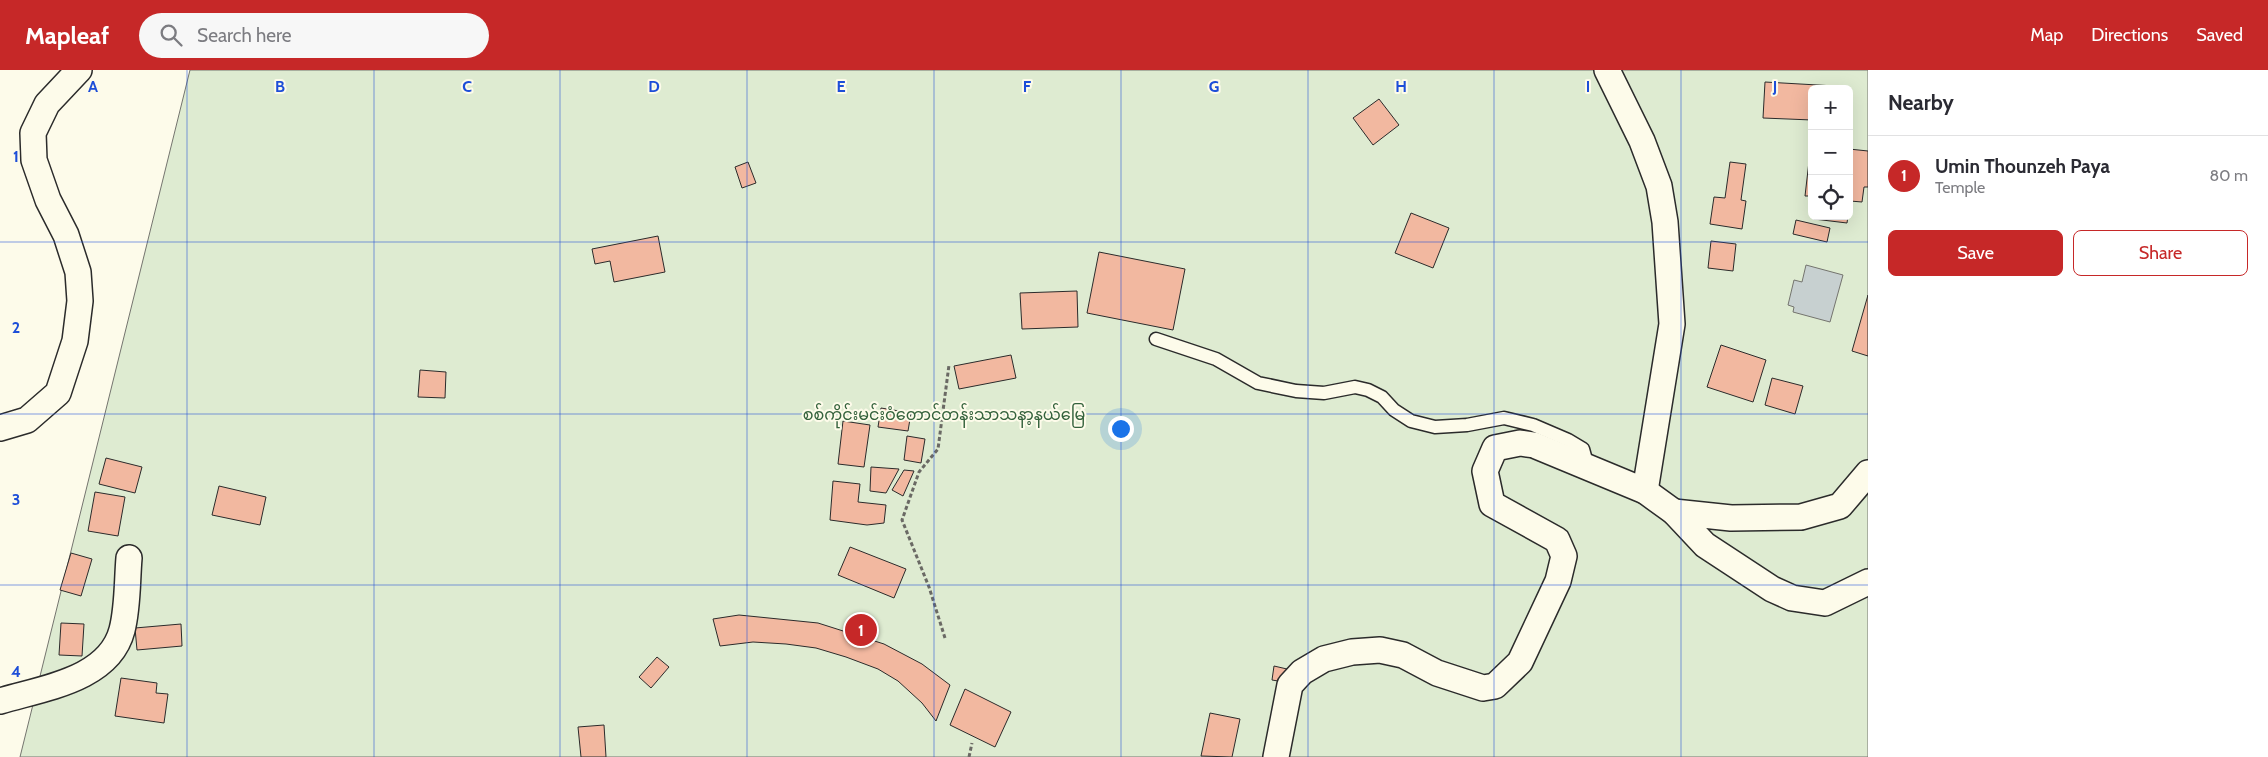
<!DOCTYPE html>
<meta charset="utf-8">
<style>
body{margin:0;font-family:Cabin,"Noto Sans Myanmar",sans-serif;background:#f7f7f7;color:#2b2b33}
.controls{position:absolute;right:15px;top:15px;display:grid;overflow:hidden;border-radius:8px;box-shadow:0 5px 20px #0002}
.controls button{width:45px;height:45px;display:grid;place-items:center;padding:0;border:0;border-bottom:1px solid #e1e1e2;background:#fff;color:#2b2b33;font:25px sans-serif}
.you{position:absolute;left:1120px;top:358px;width:18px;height:18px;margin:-12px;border:4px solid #fff;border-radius:50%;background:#1a73e8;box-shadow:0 0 0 8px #1a73e833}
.badge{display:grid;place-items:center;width:32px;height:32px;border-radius:50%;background:#c62828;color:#fff;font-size:16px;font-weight:700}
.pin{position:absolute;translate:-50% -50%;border:2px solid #fff;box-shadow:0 1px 5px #0006}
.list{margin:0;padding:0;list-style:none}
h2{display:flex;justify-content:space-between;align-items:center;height:65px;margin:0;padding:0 20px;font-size:21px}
h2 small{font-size:16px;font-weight:400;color:#7c7c81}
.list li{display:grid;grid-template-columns:32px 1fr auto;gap:15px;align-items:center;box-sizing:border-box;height:80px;padding:0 20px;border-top:1px solid #e1e1e2}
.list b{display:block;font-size:19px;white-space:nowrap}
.list p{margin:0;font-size:16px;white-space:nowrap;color:#7c7c81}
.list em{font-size:16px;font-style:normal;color:#7c7c81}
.actions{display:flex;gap:10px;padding:15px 20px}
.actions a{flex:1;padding:11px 0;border:1px solid #c62828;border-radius:8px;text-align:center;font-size:18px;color:#c62828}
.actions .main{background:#c62828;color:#fff}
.icon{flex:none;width:28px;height:28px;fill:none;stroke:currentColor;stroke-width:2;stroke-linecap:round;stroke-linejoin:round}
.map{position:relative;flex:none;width:1868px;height:687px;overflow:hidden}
header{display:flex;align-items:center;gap:30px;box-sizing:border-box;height:70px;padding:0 25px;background:#c62828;color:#fff}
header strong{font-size:24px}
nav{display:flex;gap:28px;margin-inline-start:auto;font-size:18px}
.search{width:350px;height:45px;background:#f7f7f7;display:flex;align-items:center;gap:12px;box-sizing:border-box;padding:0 18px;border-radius:28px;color:#7c7c81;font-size:19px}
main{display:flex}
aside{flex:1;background:#fff}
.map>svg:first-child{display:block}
.green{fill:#deebd1;stroke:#74746e;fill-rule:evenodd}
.water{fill:#c7d0d0;stroke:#74746e}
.building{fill:#f2b8a0;stroke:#2b2b2b}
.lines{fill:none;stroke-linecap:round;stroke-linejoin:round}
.service-casing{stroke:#2b2b2b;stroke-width:15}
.minor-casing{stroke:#2b2b2b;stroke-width:28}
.path{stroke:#6a6964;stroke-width:3;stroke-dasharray:4 2.5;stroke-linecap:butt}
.service{stroke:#fdfbea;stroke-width:12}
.minor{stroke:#fdfbea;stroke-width:25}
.grid{fill:none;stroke:#1d4ed8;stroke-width:1;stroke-opacity:0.55}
.labels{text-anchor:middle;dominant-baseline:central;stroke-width:4;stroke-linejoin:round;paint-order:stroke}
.park-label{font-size:16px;fill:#34623c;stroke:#fdfbea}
.grid-label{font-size:16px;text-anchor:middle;font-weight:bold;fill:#1d4ed8;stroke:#fdfbea;stroke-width:4;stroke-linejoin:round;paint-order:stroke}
</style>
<header>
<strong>Mapleaf</strong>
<div class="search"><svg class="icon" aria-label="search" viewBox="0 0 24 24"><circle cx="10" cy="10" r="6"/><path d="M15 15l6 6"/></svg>Search here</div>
<nav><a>Map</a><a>Directions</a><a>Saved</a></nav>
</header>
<main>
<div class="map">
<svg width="1868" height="687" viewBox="0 0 1868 687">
<rect width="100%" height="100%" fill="#fdfbea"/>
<path class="green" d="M 190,0 L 1868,0 L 1868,687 L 20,687 ZM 1812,19 L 1849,19 L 1849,146 L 1812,146 Z"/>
<polygon class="water" points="1806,195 1843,205 1830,252 1793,242 1794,237 1788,235 1794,210 1802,212"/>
<g class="building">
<polygon points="1765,12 1835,16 1835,19 1812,19 1812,50 1763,48"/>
<polygon points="1379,29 1399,55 1373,75 1353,48"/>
<polygon points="1811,74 1812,74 1812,126 1805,126"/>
<polygon points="1849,79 1868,81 1868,117 1864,117 1862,132 1850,131 1849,137"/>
<polygon points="748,92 756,113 742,118 735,97"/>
<polygon points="1730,92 1746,94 1741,130 1746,131 1742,159 1710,154 1714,127 1725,128"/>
<polygon points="1411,143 1449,158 1433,198 1395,183"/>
<polygon points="1815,146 1848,146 1847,153 1814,149"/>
<polygon points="1796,150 1830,158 1827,172 1793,164"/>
<polygon points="658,166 665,202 614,212 610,191 595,194 592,179"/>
<polygon points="1711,171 1736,174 1733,201 1708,198"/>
<polygon points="1099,182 1185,199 1173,260 1087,243"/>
<polygon points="1077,221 1078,257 1022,259 1020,223"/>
<polygon points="1868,225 1868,286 1852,281"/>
<polygon points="1721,275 1766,290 1753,332 1707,317"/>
<polygon points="1011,285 1016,308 959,319 954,296"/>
<polygon points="420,300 446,302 445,328 418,327"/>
<polygon points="1772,308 1803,316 1795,344 1765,335"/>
<polygon points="881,338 911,343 908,361 878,357"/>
<polygon points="843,351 870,355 864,397 838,394"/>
<polygon points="907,366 925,369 921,393 904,390"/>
<polygon points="106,388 142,397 135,423 99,414"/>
<polygon points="871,397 899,399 886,423 870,421"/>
<polygon points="904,400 914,401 903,426 892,420"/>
<polygon points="833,411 860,414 858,432 886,435 884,453 867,455 830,450"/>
<polygon points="219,416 266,427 260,455 212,445"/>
<polygon points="95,422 125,427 118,466 88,461"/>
<polygon points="850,477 906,499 894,528 838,505"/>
<polygon points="71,483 92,489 81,526 60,520"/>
<polygon points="739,545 818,553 884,574 922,594 950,615 936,651 922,633 898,611 878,599 846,587 816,578 786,574 753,572 720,576 713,549"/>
<polygon points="61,553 84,554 82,586 59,585"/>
<polygon points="181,554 182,576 137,580 135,558"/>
<polygon points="657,587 669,597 651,618 639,607"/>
<polygon points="1274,596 1287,599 1284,612 1272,610"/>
<polygon points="121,608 157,613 156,623 168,624 164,653 115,646"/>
<polygon points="965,619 1011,642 995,677 950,655"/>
<polygon points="1210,643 1240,649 1232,687 1201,686"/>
<polygon points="604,655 606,687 581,687 578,657"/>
</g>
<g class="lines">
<defs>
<polyline id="service" points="1156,269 1216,289 1258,313 1296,321 1324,323 1355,317 1368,320 1382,327 1394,340 1411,351 1435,357 1467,355 1504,348 1533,355 1568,370 1583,379 1588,397"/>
<g id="minor">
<polyline points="1607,0 1642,71 1659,116 1665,152 1672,254 1645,421"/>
<polyline points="0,358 27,350 58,323 75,271 80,231 78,202 66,165 48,130 34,90 33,63 47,34 79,0"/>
<polyline points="1674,442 1731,448 1801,447 1840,436 1868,403"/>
<path d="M 0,631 C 43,618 109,610 122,560 C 128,537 127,511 129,488"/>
<polyline points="1276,687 1290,615 1302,602 1324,589 1352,582 1380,580 1403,585 1437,603 1483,618 1495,616 1520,592 1558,511 1564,486 1557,470 1492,434 1485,401 1495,378 1520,373 1534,375 1645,421 1674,442 1705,475 1772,519 1792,528 1825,533 1868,512"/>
</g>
</defs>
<use href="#service" class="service-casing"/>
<use href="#minor" class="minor-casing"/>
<g class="path">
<polyline points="945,568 929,517 902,450 919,402 938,379 949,295"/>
<polyline points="969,687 972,673"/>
</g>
<use href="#service" class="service"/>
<use href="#minor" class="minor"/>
</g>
<path class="grid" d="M 187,0 L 187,687M 374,0 L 374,687M 560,0 L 560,687M 747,0 L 747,687M 934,0 L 934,687M 1121,0 L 1121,687M 1308,0 L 1308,687M 1494,0 L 1494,687M 1681,0 L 1681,687M 0,172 L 1868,172M 0,344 L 1868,344M 0,515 L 1868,515"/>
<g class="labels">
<g class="park-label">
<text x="944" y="344">စစ်ကိုင်းမင်းဝံတောင်တန်းသာသနာ့နယ်မြေ</text>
</g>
</g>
<g class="grid-label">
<text x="93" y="22">A</text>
<text x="280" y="22">B</text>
<text x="467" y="22">C</text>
<text x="654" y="22">D</text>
<text x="841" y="22">E</text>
<text x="1027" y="22">F</text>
<text x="1214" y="22">G</text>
<text x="1401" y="22">H</text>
<text x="1588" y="22">I</text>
<text x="1775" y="22">J</text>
<text x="16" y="92">1</text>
<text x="16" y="263">2</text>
<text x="16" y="435">3</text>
<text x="16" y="607">4</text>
</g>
</svg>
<div class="controls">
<button>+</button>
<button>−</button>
<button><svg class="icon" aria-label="locate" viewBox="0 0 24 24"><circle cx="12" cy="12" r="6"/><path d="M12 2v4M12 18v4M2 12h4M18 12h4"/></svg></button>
</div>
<div class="you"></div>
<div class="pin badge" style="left:861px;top:560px">1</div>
</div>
<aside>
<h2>Nearby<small></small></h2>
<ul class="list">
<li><span class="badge">1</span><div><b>Umin Thounzeh Paya</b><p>Temple</p></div><em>80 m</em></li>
</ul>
<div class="actions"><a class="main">Save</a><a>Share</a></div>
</aside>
</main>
